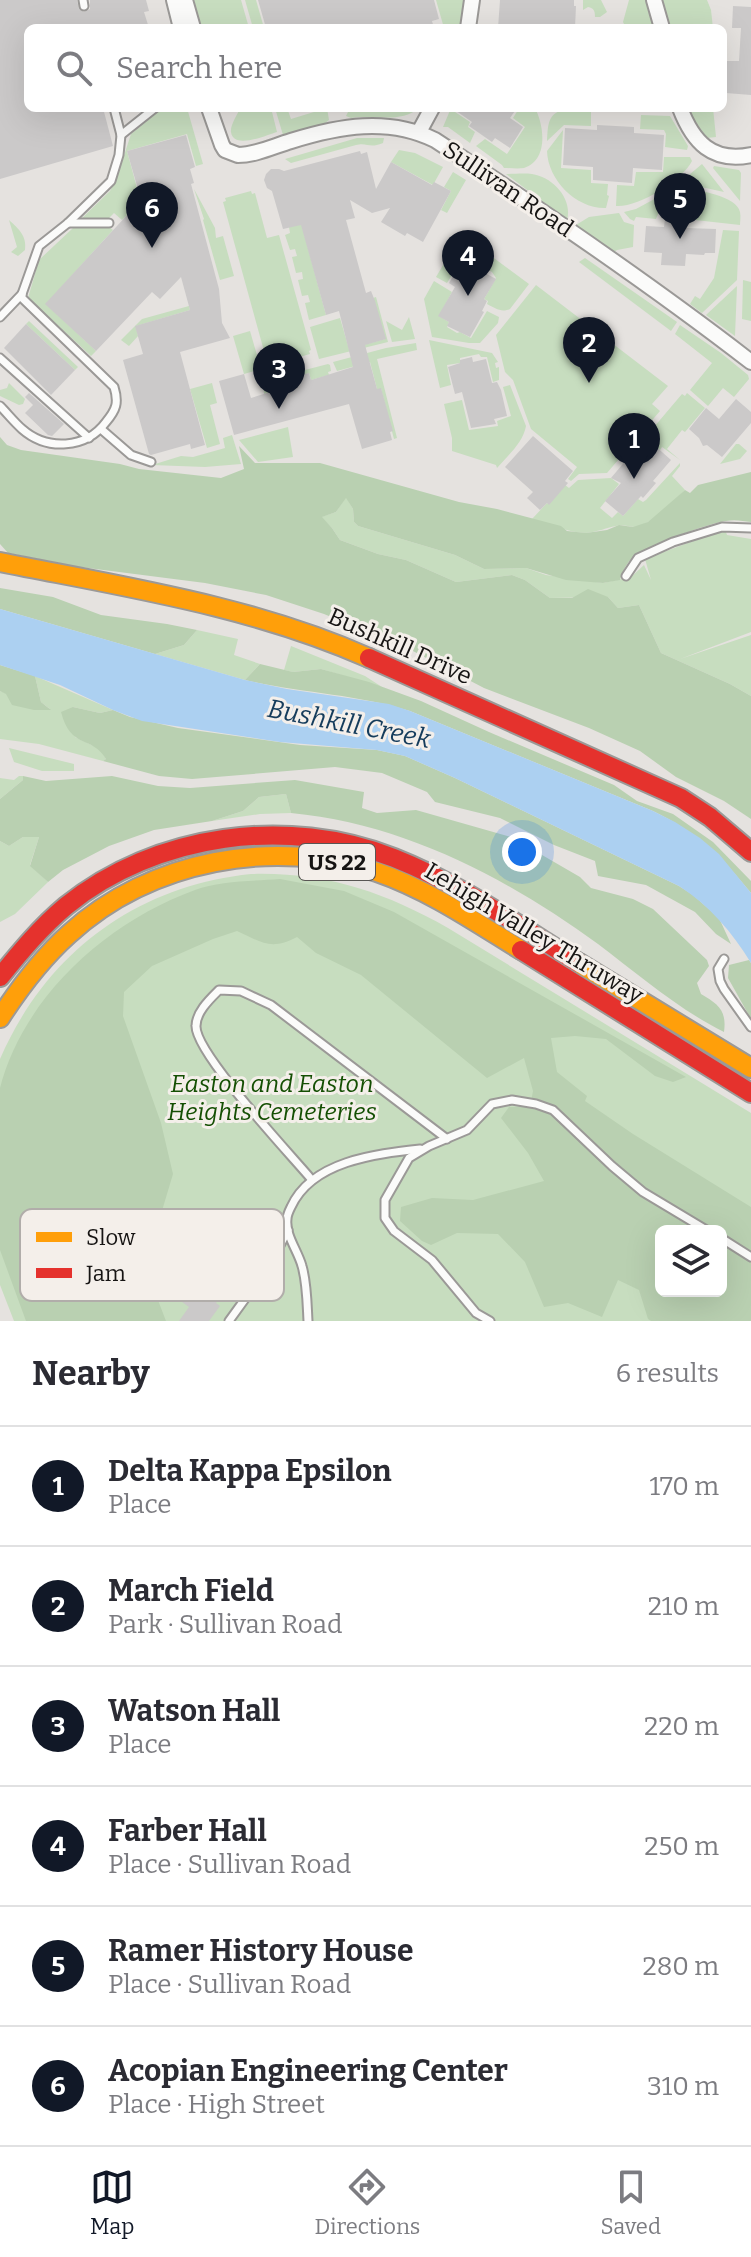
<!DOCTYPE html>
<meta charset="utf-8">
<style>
body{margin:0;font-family:Bitter,serif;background:#f2f2f3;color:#2b2b33}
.controls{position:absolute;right:24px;bottom:24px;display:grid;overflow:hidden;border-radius:12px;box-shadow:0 8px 32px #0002}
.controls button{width:72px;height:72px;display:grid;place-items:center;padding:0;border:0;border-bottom:2px solid #e1e1e2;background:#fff;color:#2b2b33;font:40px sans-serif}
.you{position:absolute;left:522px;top:852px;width:28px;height:28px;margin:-20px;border:6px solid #fff;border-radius:50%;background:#1a73e8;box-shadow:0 0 0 12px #1a73e833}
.badge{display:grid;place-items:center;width:52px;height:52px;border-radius:50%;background:#111827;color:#fff;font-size:26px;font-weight:700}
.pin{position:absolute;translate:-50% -66px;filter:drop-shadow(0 2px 4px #0008)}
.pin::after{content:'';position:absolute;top:42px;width:28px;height:24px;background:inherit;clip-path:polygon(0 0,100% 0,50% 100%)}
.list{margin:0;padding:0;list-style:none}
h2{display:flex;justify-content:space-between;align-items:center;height:104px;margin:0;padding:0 32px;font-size:34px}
h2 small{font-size:26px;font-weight:400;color:#7c7c81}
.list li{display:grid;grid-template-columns:52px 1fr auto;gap:24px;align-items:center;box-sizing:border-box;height:120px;padding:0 32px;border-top:2px solid #e1e1e2}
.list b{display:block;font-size:30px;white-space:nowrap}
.list p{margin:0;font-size:26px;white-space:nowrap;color:#7c7c81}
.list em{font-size:26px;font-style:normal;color:#7c7c81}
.icon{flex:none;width:44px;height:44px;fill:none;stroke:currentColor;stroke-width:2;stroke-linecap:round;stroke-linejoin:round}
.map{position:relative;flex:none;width:751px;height:1321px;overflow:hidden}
.search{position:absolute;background:#fff;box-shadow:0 8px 32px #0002;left:24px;right:24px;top:24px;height:88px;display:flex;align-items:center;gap:20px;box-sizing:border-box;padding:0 28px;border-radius:12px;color:#7c7c81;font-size:30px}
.sheet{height:824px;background:#fff}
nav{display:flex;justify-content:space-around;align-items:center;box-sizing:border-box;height:112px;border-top:2px solid #e1e1e2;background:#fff;font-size:22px;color:#7c7c81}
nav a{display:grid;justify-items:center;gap:4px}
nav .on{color:#111827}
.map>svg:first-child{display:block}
.green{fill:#c7ddbf;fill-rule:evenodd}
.forest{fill:#b9d0b1;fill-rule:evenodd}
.water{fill:#acd0f1}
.building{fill:#cbc9c9}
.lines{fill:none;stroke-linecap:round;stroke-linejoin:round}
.lane-casing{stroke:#9b9997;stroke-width:11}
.street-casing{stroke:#9b9997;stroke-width:18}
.slow-casing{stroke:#9b9997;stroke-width:22}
.jam-casing{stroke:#9b9997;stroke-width:22}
.lane{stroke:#fbfbfa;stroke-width:7}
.street{stroke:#fbfbfa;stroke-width:14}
.slow{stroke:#ff9f0a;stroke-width:18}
.jam{stroke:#e5322d;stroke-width:18}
.labels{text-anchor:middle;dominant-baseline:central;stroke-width:6;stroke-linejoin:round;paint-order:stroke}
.shield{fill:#f4efea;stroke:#595654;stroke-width:2}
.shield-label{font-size:22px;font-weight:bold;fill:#161413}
.street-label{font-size:24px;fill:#161413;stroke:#f4efea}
.park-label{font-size:24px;font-style:italic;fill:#144f03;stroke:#f4efea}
.water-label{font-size:26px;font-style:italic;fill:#153c5c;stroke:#f4efea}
.key{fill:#f4efea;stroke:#b1adaa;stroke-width:2}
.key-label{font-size:22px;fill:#161413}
</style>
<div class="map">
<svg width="751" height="1321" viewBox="0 0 751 1321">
<rect width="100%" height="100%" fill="#e5e2df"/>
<g class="green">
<polygon points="194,0 241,0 249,28 201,28"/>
<polygon points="245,0 256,0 264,28 253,28"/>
<polygon points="436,0 464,0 460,28 444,28"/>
<path d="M 583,0 L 601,0 L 607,12 L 600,17 L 595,17 C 595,11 594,8 588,7 L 583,10 Z"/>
<polygon points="629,0 647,0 655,28 626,28 623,22"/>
<polygon points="660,0 707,0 711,10 713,28 667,28"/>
<polygon points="163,108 187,108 203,164 196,166 187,134 127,151 137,188 127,201 131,201 149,218 131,211 122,220 114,213 109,218 80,220 110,191 117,177 131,134"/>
<path d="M 240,108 L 271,108 L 277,132 C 267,135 233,150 231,132 C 230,125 238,114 240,108 Z"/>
<polygon points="275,108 287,108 291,119 327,108 329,120 324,124 283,135"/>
<path d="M 359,108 L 419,108 C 401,124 373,114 351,118 L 346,116 L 348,112 Z"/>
<polygon points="451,108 457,108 455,112 470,122 468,127 475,132 470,143 448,127 443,127"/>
<path d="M 516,108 L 535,108 C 544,125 549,160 524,168 C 518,169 510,168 504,168 L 502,165 L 476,146 L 485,139 L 507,154 L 525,127 L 513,118 L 518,110 Z"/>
<polygon points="693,108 713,108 716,137 707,138 690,114"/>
<path d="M 565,110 L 591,112 L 591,126 L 564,125 L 547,141 C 548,127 547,112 565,110 Z"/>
<polygon points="641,115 670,116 688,146 687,150 665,147 666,134 664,130 640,129"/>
<path d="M 563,130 L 561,168 L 591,170 L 591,183 L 608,184 L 607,195 L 609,196 L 606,208 C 576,209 548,180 547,151 Z"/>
<path d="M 357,138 L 384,138 L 383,143 C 368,149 368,142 356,145 L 291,163 L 285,159 Z"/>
<polygon points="399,150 415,153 443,167 433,185 391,162"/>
<path d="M 664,157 L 690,157 L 692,161 C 682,181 637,208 616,206 L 617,185 L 634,186 L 636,172 L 663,172 Z"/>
<polygon points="702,164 724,192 683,183 683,180"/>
<polygon points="714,166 739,170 741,173 740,201 713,168"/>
<polygon points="453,172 466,180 447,213 441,210 451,191 444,187"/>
<path d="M 506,174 C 514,174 524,173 532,174 C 553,177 573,199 567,220 Z"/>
<path d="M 683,188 C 698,190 737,196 740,212 C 741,217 740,221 740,225 L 695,220 L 693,214 L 685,211 L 683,204 L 679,200 L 681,189 Z"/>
<polygon points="194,189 215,228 216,238 223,236 234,276 220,280 203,220 204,219"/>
<polygon points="671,190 674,194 673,201 660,209 656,219 636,217 634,221 630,219 624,212 636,209"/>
<polygon points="251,191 252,194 255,193 267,238 279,235 311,350 309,351 310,354 271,365 270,362 267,362 223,202 226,201 225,198"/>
<polygon points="619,213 624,222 634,225 633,247 617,250 614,252 576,225 589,217"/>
<polygon points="299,215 326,315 309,320 305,303 310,302 308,295 302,296 298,280 303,279 302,272 296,273 292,257 297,256 295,249 290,250 285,235 290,233 289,227"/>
<path d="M 9,220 C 19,229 27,236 25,250 L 18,256 L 11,252 L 17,247 Z"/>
<polygon points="73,228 110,228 113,230 46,304 96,351 91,356 28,298 39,260"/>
<polygon points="723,230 739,231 737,280 702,313 690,304 695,296 700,299 714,278"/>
<polygon points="462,233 480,247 480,250 473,261 463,257 447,283 436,277"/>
<path d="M 483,250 L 529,284 L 510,309 C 501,313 495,308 487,304 L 488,301 L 484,299 L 496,278 L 492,272 L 476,262 Z"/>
<polygon points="585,258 677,322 671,331 579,262"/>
<polygon points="743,280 751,282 751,321 742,319"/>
<polygon points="434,281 452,292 439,316 449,322 447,327 457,333 460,332 471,338 487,311 499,317 498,323 480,343 469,343 432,337 424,299"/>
<polygon points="536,285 668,386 652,404 660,411 607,473 579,474 571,481 568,479 577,467 531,429 513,380 505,372 496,335"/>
<polygon points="737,286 735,336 706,315"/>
<polygon points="376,297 388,342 319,359 310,327 340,318 349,349 385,339 373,298"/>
<polygon points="189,306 190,310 136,326 138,336 129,346 121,340 142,319"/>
<polygon points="409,317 415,339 392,342 386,321 402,330"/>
<polygon points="29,321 78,367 75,370 26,324"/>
<polygon points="680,325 721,353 748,375 749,379 734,397 723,388 708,406 690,390 712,363 675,334"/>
<polygon points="250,331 261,369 244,374 233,336"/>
<polygon points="429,340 492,353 498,362 495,363 496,368 499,367 499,380 493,382 487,357 481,357 479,354 460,358 460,363 447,365 451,385 440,388"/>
<polygon points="416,343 417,350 377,359 397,438 394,439 381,389 377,389 370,362 337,371 333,362 386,348"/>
<polygon points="328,364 330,365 331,371 328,372 329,375 311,380 309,373 301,376 301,371"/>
<polygon points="286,376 289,379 281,381 283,388 264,394 263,382"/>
<polygon points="9,383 25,399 23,404 19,405 0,396 0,390 7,388"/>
<polygon points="212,383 217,403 210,405 220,444 207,448 190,389"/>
<path d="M 510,385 L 526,426 C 523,443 508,455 497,468 L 496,465 L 452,451 L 452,438 L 444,404 L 462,400 L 469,430 L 498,426 L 497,421 L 511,416 L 503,387 Z"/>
<polygon points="687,393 705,408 685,432 682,430 667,449 680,460 662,447 660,450 653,444 639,460 632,453 682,394 685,396"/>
<polygon points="288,427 293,457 258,462 239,440"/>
<polygon points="232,435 241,464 205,467 152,465 181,456 193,457 225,448 223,438"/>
<polygon points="736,444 739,444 747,451 740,459 720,464"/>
<path d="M 680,463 L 680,466 L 672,476 L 685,490 C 671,503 654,524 635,527 C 629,527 622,524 616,526 C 606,528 597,532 586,533 C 569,533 549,523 532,519 L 547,503 L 549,504 L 565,485 L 569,488 L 578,480 L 611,478 L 619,484 L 600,508 L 612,518 L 618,512 L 623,516 L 638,499 L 643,502 L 646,500 Z"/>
<polygon points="346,497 353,509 354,522 358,526 455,555 484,569 526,568 546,575 603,583 631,577 644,565 651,580 645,559 725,529 727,535 751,539 751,632 680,659 751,635 751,696 730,684 661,653 639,605 618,608 608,597 550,598 525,580 512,575 456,582 406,560 378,554 340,540 332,528 321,517 336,512"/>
<polygon points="197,630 238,639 234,655 260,664 245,680 155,654 184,645"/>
<polygon points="291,646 365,676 382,687 321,669 293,672 284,670"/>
<polygon points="35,676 113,710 100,713 73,707 75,737 100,749 106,759 103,761 39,744 0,739 0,691 50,709 41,702"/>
<polygon points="9,748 74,764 74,771 42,771 14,762"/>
<polygon points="19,776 23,776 23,780 0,799 0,778 14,780"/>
<polygon points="286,794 291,813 260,814 212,821 243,811 259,797"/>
<polygon points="34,836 39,837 30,865 48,882 15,914 0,922 0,841 9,846 23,837"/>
<path d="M 251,874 C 326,872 384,892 448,928 L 751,1113 L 751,1321 L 14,1321 L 0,1285 L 0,1059 C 46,953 136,886 251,874 ZM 661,1231 L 721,1231 L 721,1291 L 661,1291 Z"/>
</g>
<g class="forest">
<path d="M 0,437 L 7,445 L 21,450 L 120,464 L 139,469 L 221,478 L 244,469 L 239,446 L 255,463 L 320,463 L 459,502 L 497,509 L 561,526 L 567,531 L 586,533 L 607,530 L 619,525 L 633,527 L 648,522 L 685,490 L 690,493 L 698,485 L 751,472 L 751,522 C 743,521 735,519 726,521 C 706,524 639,548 628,563 C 624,568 622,574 620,580 L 603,583 L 566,580 L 526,568 L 484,569 L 455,555 L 358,526 L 354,522 L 353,509 L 346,498 L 336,512 L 322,517 L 332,528 L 340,540 L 378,554 L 406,560 L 456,582 L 512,575 L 525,580 L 550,598 L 572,598 L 588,589 L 608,597 L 618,608 L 639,605 L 661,653 L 730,684 L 751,696 L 751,819 L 724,801 L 676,777 L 640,751 L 589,728 L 484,688 L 411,650 L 324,614 L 266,595 L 205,583 L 80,567 L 8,553 L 0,544 Z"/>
<polygon points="0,588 53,597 101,615 167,624 197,630 184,645 155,654 0,609"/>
<path d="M 260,664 L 293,672 L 321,669 L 369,682 L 421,701 L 489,732 L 614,785 L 637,801 L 673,814 L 713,842 L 751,881 L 751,893 C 721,856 696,832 653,811 L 410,711 C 356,694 300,693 245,680 Z"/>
<polygon points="0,665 35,676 41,702 51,710 34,710 12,705 6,694 0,691"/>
<path d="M 73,707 L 100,713 L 113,710 L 130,717 L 178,728 L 300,745 L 377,750 L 405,756 L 455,778 L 679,886 L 693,895 L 719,918 L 731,944 L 716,934 L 695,912 L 646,885 L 598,876 L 595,861 L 554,845 L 500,818 L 435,802 L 427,792 L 382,773 L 335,767 L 192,779 L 159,776 L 103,761 L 106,759 C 92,735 71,750 61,712 Z"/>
<path d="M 23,776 L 46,781 L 112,776 L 158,786 L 190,788 L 295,780 L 364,792 L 362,808 L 377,813 L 416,810 L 511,837 L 580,877 L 591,888 L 633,899 L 653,909 L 707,960 L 709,966 L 697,983 L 701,994 C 718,1004 727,1010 724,1032 C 678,1009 639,975 598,944 C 507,878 405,824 291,813 L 286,794 L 259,797 L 243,811 L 212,821 L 154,830 L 109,846 L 63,870 L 48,882 L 30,866 L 39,837 L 23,837 L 9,846 L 0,841 L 0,799 L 23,780 Z"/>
<path d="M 280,879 L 344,891 L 394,912 L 686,1077 L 673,1082 L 655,1076 L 606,1039 L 575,1036 L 551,1038 L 557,1072 L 587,1096 L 585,1101 L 633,1134 L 751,1207 L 751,1321 L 651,1321 L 648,1319 L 639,1290 L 618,1280 L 602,1317 L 568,1303 L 544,1307 L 525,1262 L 498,1234 L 457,1233 L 431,1245 L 422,1241 L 400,1221 L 401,1207 L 432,1198 L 473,1200 L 544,1181 L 528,1153 L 501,1118 L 509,1107 L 530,1107 L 533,1091 L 524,1058 L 487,1078 L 361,975 L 316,953 L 297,937 C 271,951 261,942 237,931 L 213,939 L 152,966 L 124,992 L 123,1016 L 161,1123 L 173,1174 L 149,1254 L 156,1295 L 166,1321 L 26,1321 L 0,1250 L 0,1088 C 24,996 107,922 195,890 C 219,881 254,881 280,879 ZM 661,1231 L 721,1231 L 721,1291 L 661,1291 Z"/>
<polygon points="749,960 751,963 751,1019 728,978 729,965"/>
</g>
<path class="water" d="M 0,609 L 245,680 L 287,689 L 389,704 L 410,711 L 653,811 L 675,822 L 700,838 L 719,854 L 751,893 L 751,963 C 732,932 710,906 679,886 L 455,778 L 405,756 L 377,750 L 280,742 L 142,721 L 113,710 L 60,685 L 0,665 Z"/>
<g class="building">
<polygon points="0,0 77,0 79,9 84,12 90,9 90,0 146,0 149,11 144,12 149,28 28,28 28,108 103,108 113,146 0,179"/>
<polygon points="258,0 434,0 439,19 432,21 434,28 266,28"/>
<polygon points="500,0 574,0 574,6 576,6 575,28 498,28"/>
<polygon points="733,6 751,7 751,95 726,93 726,85 723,85 724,65 727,65 727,61 739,61 741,28 732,28"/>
<polygon points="452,108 517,108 510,118 523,127 510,148 495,138 492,142 469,126 472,122"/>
<polygon points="597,125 634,127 634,133 664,135 662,170 633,168 632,183 593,180 593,167 563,165 565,128 597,130"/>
<polygon points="186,135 195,167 190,169 194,183 191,184 219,289 222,323 230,338 180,352 205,445 191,449 190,444 151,455 149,454 123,360 143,354 135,326 190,310 181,277 160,299 152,292 96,351 45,304 141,200 127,151"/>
<polygon points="360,151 361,154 367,152 376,189 391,162 432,185 434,182 451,191 423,242 407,233 405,236 381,222 390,208 372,213 350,200 355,218 346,220 366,293 371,291 375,301 386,339 365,345 377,389 381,388 393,431 390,432 392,440 362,449 349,404 234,435 219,381 244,374 251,398 283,388 281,381 309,373 311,380 353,367 339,311 326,315 301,225 283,229 272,191 267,188 264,180 266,174 271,169 279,169 284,171"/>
<polygon points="665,219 687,220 686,228 716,229 715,253 705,253 704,255 686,254 685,266 661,265 662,253 644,252 646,226 664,227"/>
<polygon points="463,259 474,266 476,262 487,269 485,273 496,279 484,299 487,301 482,311 484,312 470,337 447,326 449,322 438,316 455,287 449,283"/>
<polygon points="26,324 75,370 51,395 4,348"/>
<polygon points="472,357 473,362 486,359 492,383 497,382 501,390 507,416 494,419 496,424 471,428 462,392 455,394 448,367 460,363 460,360"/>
<polygon points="29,393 64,424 52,436 48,435 25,413 33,405 25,397"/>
<polygon points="736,399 751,412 751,423 722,457 707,445 703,446 699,438 689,429 706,408 719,419"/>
<polygon points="533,436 573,471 565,481 568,483 549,505 547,503 540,510 527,498 533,492 505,467"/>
<polygon points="653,444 671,460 653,481 656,483 643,498 641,496 623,516 605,501 621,483 611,478 632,453 639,460"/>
<polygon points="214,1268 232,1281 216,1303 220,1306 209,1321 179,1321 189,1307 178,1299 192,1279 202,1286"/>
</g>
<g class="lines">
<defs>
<g id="lane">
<polyline points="83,0 84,6"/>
<polyline points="121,135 155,108"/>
<polyline points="68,223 109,223"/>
<polyline points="0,317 22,294"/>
<polyline points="0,358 89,438"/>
<path d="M 0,406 C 7,413 14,422 22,429 C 47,451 86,449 106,422 C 116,410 119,403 114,387 L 22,298 L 22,294 L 39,246 L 68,223 L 111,181 L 119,155 L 121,135 L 114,108"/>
<polyline points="101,429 131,455 151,462"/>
<polyline points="626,576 638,558 673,542 722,527 751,528"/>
<polyline points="724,959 718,969 720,981 724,989 751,1027"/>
<path d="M 312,1180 C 291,1155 195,1053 196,1026 C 196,1012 210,999 219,990 L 241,991 L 271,1005 L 447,1139"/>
<polyline points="721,1238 751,1257"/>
<polyline points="229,1321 271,1263 288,1230"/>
<path d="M 308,1321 C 307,1303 307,1283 302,1266 C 298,1251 285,1235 287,1219 C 287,1216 289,1211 291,1207 C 312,1161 375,1154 420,1149"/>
<polyline points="490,1321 476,1313 432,1260 394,1231 385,1218 385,1200 409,1158 429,1146 467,1130 492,1104 512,1100 536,1104 553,1110 612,1166 643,1192 708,1231"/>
</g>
<g id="street">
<polyline points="174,0 181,28"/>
<polyline points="185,0 193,28"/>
<polyline points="654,0 662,28"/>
<polyline points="468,28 472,0"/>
<path d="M 209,108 L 222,145 L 225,150 L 238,155 C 256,155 274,146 291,141 C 339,126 388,117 435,140 C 543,211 649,283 751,362"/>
<path d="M 680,108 C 693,142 712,163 751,155"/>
<polyline points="419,132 432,108"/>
</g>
<g id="slow">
<path d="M 0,562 C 125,587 252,606 369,658"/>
<polyline points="579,963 751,1068"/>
<path d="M 0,1018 C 20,987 42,958 69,934 C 150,860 274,837 377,872 C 429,890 474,921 521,950"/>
</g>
<g id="jam">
<polyline points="369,658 681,798 710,817 751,852"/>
<polyline points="521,950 751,1093"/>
<path d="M 0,977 C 21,951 41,927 66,906 C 156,833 288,816 394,858 C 460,884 519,926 579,963"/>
</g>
</defs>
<use href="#lane" class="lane-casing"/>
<use href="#street" class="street-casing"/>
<use href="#slow" class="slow-casing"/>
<use href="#jam" class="jam-casing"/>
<use href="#lane" class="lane"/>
<use href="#street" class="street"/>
<use href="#slow" class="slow"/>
<use href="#jam" class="jam"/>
</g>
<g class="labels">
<rect class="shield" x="299" y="844" width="76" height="36" rx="6"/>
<g class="shield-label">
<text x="337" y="862">US 22</text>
</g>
<g class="street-label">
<text transform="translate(508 189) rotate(34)">Sullivan Road</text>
<text transform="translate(400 646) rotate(24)">Bushkill Drive</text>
<text transform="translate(534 933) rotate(31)">Lehigh Valley Thruway</text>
</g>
<g class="park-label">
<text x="272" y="1084">Easton and Easton<tspan x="272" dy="28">Heights Cemeteries</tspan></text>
</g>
<g class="water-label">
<text transform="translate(349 724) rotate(11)">Bushkill Creek</text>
</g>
</g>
<rect x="20" y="1209" width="264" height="92" rx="12" class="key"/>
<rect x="36" y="1232" width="36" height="10" fill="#ff9f0a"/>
<rect x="36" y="1268" width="36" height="10" fill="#e5322d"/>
<g class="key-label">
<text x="86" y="1245">Slow</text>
<text x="86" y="1281">Jam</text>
</g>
</svg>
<div class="controls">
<button><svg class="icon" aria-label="layers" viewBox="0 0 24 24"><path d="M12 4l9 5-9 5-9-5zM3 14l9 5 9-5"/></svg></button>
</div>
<div class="you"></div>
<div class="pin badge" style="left:634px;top:479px">1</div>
<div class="pin badge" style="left:589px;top:383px">2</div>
<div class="pin badge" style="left:279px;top:409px">3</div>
<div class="pin badge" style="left:468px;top:296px">4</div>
<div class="pin badge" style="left:680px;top:239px">5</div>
<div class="pin badge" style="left:152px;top:248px">6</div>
<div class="search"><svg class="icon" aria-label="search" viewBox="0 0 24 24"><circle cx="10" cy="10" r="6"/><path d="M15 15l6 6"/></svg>Search here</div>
</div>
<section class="sheet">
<h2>Nearby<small>6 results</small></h2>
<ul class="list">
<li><span class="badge">1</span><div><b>Delta Kappa Epsilon</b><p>Place</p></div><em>170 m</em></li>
<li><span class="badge">2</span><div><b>March Field</b><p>Park · Sullivan Road</p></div><em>210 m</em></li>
<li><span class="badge">3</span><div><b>Watson Hall</b><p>Place</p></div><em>220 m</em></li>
<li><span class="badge">4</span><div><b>Farber Hall</b><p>Place · Sullivan Road</p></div><em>250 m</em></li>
<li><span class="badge">5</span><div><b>Ramer History House</b><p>Place · Sullivan Road</p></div><em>280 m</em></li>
<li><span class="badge">6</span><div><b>Acopian Engineering Center</b><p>Place · High Street</p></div><em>310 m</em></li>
</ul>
</section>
<nav>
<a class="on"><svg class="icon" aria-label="map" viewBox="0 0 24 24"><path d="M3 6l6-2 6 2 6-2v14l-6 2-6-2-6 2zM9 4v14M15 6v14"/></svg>Map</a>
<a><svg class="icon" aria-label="directions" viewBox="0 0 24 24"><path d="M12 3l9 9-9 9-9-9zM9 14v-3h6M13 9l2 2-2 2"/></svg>Directions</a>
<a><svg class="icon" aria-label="saved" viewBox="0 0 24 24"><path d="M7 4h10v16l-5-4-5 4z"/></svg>Saved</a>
</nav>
